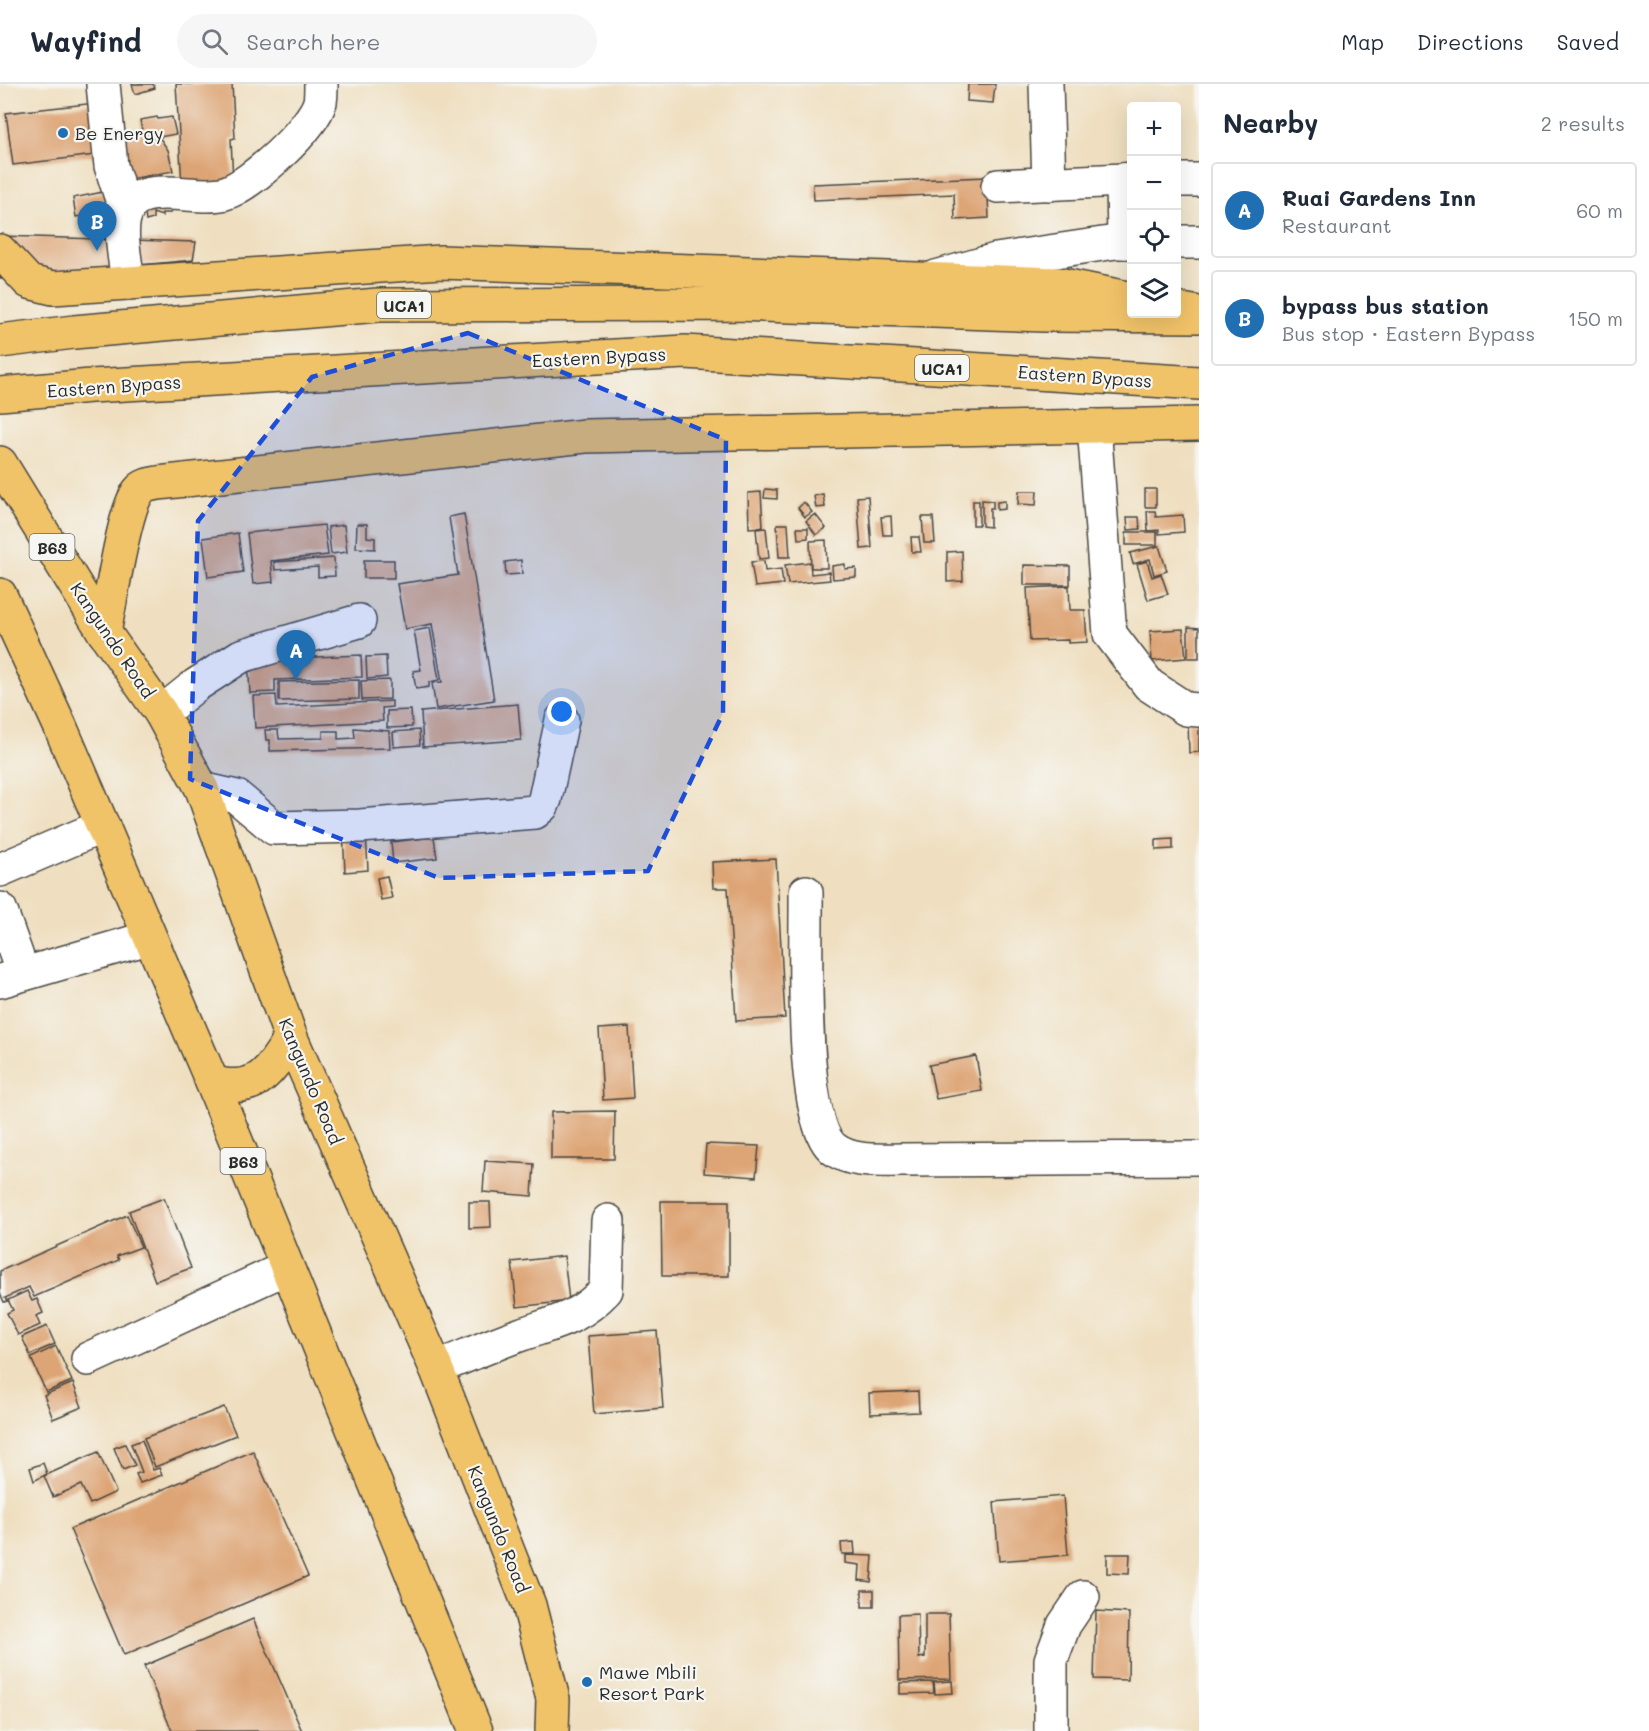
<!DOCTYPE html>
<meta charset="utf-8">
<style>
body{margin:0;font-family:Mali,sans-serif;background:#f6f6f7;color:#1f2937}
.controls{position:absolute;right:18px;top:18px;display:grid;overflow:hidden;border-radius:6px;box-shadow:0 6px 24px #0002}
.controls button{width:54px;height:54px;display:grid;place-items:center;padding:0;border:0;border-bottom:2px solid #e0e1e3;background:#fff;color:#1f2937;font:30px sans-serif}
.you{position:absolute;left:562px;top:628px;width:21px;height:21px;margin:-15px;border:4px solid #fff;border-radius:50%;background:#1a73e8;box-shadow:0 0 0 9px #1a73e833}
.badge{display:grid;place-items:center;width:39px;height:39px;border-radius:50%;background:#1f6fb2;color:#fff;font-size:20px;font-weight:700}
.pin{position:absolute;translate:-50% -50px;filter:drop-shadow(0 2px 3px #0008)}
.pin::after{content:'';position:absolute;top:32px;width:21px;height:18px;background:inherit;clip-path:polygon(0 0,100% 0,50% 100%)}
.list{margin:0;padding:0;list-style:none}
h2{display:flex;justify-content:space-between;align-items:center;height:78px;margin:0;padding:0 24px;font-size:26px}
h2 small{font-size:20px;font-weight:400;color:#747a83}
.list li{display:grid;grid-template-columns:39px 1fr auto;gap:18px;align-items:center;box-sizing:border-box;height:96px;margin:0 12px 12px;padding:0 12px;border:2px solid #e0e1e3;border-radius:6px}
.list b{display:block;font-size:22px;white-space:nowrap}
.list p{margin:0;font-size:20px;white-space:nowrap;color:#747a83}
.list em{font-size:20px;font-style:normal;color:#747a83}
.icon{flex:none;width:33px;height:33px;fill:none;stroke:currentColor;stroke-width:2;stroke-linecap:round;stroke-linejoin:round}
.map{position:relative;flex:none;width:1199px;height:1647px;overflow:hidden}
header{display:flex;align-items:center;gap:36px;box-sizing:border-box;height:84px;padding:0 30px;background:#fff;border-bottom:2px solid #e0e1e3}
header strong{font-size:28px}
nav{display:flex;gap:33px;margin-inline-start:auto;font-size:21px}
.search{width:420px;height:54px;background:#f6f6f7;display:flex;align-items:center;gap:15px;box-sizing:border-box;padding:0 21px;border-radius:33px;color:#747a83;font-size:22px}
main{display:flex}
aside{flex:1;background:#fff}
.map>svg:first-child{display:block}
.building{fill:#dda475}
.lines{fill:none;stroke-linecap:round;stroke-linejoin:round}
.minor-casing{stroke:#484641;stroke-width:36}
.major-casing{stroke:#484641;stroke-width:36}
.highway-casing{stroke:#484641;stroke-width:36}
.minor{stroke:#fff;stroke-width:33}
.major{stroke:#f1c369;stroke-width:33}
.highway{stroke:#f1c369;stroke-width:33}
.marked{fill:#1d4ed8;fill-opacity:0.2;stroke:#1d4ed8;stroke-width:4.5;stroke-dasharray:12 8;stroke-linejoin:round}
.poi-dot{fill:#1f6fb2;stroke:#f6f6f2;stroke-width:2}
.labels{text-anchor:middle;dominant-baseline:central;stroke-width:4.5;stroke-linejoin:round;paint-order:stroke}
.shield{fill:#f6f6f2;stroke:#686867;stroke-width:1.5}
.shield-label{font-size:16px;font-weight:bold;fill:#2b2b2b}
.poi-label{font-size:18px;fill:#2b2b2b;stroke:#f6f6f2;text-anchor:start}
.street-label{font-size:18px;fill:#2b2b2b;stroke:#f6f6f2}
</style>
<header>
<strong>Wayfind</strong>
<div class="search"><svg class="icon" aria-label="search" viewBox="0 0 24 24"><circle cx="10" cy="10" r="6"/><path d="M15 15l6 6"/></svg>Search here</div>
<nav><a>Map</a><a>Directions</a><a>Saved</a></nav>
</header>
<main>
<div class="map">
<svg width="1199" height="1647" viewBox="0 0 1199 1647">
<rect width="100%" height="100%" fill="#f6f6f2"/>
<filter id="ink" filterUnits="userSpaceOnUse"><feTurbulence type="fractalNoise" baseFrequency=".0167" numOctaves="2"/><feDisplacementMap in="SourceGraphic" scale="12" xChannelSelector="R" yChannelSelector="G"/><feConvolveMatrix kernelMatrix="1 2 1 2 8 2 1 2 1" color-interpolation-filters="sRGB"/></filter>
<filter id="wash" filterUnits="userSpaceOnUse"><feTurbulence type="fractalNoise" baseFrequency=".008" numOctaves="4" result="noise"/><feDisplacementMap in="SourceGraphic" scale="24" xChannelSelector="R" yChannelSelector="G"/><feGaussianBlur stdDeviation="1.35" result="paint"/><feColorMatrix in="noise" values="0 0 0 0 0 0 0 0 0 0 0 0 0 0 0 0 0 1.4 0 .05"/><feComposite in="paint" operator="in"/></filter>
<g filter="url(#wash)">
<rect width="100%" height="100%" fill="#efdfc0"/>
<g id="blocks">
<g class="building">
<polygon points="132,0 153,0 155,4 135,10"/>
<polygon points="176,0 232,0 235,54 231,55 233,98 182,101"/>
<polygon points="968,0 995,0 993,19 967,17"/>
<polygon points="114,17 119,68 13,81 6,29"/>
<polygon points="157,33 158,35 172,33 176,50 159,53 168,66 173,87 130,95 121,50 142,46 140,36"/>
<polygon points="987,93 989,134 955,136 954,110 814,116 813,100"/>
<polygon points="108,107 114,139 96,142 94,130 76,133 73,114"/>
<polygon points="169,112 171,129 162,129 162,132 153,129 153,135 146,137 143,116"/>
<polygon points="0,152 196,158 193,176 0,194"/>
<polygon points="765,405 777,406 777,415 764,414"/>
<rect x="1145" y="405" width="11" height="18"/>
<polygon points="1019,407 1037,407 1036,421 1018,420"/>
<polygon points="761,408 763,443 749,444 748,409"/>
<polygon points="823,410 825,423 816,424 814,412"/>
<polygon points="868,412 872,464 861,465 857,413"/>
<polygon points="982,416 993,417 993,424 990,424 990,443 982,442"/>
<rect x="973" y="417" width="6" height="24"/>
<polygon points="1005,417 1005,425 997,426 997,418"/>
<polygon points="804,418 812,428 805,433 798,424"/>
<polygon points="1147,427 1155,427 1156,433 1183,431 1184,448 1159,450 1159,446 1148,447"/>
<polygon points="464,430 494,616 436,625 432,599 442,598 432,540 405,545 397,500 458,491 449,433"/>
<polygon points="815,430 826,444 816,451 806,437"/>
<polygon points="891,432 892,451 883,451 881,433"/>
<polygon points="922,433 933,433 935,459 924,459"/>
<polygon points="1127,433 1139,433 1140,445 1128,446"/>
<polygon points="357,440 367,440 367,453 375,454 375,465 356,464"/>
<polygon points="777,440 788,440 790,473 779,473"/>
<polygon points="324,441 328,471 271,477 273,498 253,500 247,449"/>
<polygon points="344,441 347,468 331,470 328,443"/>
<polygon points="766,444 769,474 759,475 756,445"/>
<polygon points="797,444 808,444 808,454 798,455"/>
<rect x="1126" y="448" width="31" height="13"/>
<polygon points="238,449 243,488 208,493 203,454"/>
<polygon points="911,453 919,453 921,468 912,468"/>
<polygon points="826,456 827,484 811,484 810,457"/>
<polygon points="1159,462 1167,487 1154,491 1150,475 1133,480 1130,469"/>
<polygon points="962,467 963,497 947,498 947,468"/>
<polygon points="334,474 335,492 318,493 318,483 275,486 274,478"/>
<rect x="364" y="476" width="30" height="18"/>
<polygon points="521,476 522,490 506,491 505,478"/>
<polygon points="764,477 765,487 781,485 783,500 755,503 751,478"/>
<polygon points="1147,477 1152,493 1161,490 1168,510 1148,516 1137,480"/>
<polygon points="810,478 811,490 829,488 830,496 788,500 785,481"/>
<polygon points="845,480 845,485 856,484 856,493 833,495 832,482"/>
<polygon points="1024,481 1070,482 1070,501 1024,501"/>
<polygon points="1069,502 1070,526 1085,526 1087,558 1068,559 1068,556 1030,557 1027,504"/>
<polygon points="1188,543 1199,544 1199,574 1188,574"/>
<polygon points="430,544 439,596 429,598 429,603 416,605 413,587 421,586 414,547"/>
<polygon points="1183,545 1186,574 1152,577 1150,547"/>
<polygon points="361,571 362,593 275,596 275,608 250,609 248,576"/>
<polygon points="386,572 387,593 367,595 366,573"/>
<polygon points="359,596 359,615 279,617 279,598"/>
<polygon points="390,596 390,615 362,616 361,597"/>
<polygon points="276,611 277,623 392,617 392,623 382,624 383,637 255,644 253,612"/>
<polygon points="518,620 521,656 423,663 421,628"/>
<polygon points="411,626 412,643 387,644 387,627"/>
<polygon points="1188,638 1199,638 1199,668 1189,669"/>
<polygon points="354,644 389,647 390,664 270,667 270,656 266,656 265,646 278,646 279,655 323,654 323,647 338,647 338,655 355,654"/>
<polygon points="419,646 420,661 394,663 393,648"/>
<polygon points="366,747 368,786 345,788 343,748"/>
<polygon points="434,753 437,774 393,779 391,758"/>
<polygon points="1173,755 1173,765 1156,766 1156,756"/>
<polygon points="776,775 785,934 736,937 728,804 713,804 712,778"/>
<polygon points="387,792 392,814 381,816 377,794"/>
<polygon points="629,943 633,1014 603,1016 599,945"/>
<polygon points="976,972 982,1007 936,1015 929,981"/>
<polygon points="615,1027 614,1075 551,1075 551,1028"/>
<polygon points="706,1060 759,1062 756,1093 704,1089"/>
<polygon points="485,1077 534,1080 532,1112 483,1108"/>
<polygon points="164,1114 191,1184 155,1197 129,1127"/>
<polygon points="661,1117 729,1117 729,1192 662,1192"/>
<polygon points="469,1118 490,1118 491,1143 469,1144"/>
<polygon points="127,1131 141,1163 117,1172 119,1176 34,1213 29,1203 5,1214 7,1217 4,1218 0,1209 0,1187"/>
<polygon points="564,1172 569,1217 517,1223 512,1178"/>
<polygon points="27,1207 32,1217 37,1215 43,1229 36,1232 40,1241 18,1251 7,1229 13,1226 8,1216"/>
<polygon points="47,1242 55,1260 30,1271 22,1253"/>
<polygon points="657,1247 663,1324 594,1330 588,1252"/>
<polygon points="56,1262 72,1297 46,1308 31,1274"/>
<polygon points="73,1299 82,1323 53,1335 44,1311"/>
<polygon points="918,1307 919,1328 870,1330 869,1309"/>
<polygon points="224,1323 236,1351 155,1383 144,1354"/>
<polygon points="142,1356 153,1386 159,1384 162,1391 140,1399 136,1390 142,1388 131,1360"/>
<polygon points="125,1360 135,1381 123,1386 114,1364"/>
<polygon points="253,1367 308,1492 124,1571 70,1445"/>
<polygon points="98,1368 116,1408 90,1420 81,1401 53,1413 44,1392"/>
<polygon points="43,1379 47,1390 34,1397 30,1384"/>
<polygon points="1063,1412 1068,1471 999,1477 994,1418"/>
<polygon points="854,1458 855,1470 842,1470 841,1459"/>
<polygon points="1107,1470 1130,1470 1129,1490 1107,1489"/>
<polygon points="845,1471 873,1472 871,1498 859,1496 860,1481 845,1479"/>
<rect x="862" y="1506" width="12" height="17"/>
<polygon points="1096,1527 1129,1529 1128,1596 1094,1595"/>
<polygon points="918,1530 919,1574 925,1573 925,1530 949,1530 951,1595 899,1596 898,1531"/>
<polygon points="253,1535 302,1647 172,1647 144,1582"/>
<polygon points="952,1597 953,1609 935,1610 934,1598"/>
<polygon points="933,1598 934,1609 900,1610 900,1599"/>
</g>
</g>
</g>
<g filter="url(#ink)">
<use href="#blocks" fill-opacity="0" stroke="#484641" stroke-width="1.5"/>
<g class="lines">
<defs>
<g id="minor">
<polyline points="103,0 111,82 126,128"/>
<polyline points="1046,0 1049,100"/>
<polyline points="1176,96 1199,96"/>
<polyline points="998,102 1123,96"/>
<polyline points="1124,158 1123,96 1132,95"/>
<polyline points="1176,158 1199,158"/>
<polyline points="936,193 996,176 1116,158 1132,158"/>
<path d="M 128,199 C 126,176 116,142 129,122 C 146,97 199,117 225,109 C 251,101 313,44 320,18 C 321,13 321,6 321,0"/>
<polyline points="1094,342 1110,550 1149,601 1186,625 1199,626"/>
<polyline points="161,629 196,601 241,572 359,537"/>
<polyline points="202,705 237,713 274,744 360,742 535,728 542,722 545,715 562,636"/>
<polyline points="0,786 103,742"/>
<path d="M 806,808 C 807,856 798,1038 834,1065 C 852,1079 880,1076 901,1076 L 1199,1074"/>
<polyline points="0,825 23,890"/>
<polyline points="0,897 148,854"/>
<polyline points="88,1275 286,1184"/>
<path d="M 436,1284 C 464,1273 493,1260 522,1250 C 557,1238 580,1234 606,1206 L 608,1137"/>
<polyline points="1051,1647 1051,1576 1064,1541 1083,1513"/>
</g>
<g id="major">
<polyline points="0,257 74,248 378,221 735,220 1044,231 1199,232"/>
<polyline points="0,310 91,302 685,268 1199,299"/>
</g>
<g id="highway">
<polyline points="0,167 29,198 53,204 441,178 1058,200 1132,215"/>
<polyline points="1176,225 1199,229"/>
<polyline points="0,379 104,548 161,629 202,705 291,954 436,1284 529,1521 553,1615 552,1647"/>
<polyline points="0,511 60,642 212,998 476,1647"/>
<path d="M 104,548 C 111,518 123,429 138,408 C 143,401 151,400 158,399 L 585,352 L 1199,340"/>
<path d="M 212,998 C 257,1011 269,988 291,954"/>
</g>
</defs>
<use href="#minor" class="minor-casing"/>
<use href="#major" class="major-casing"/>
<use href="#highway" class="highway-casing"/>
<use href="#minor" class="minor"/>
<use href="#major" class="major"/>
<use href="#highway" class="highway"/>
</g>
</g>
<path class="marked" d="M 468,249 L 726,356 L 723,629 L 648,787 L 439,794 L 190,695 L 198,437 L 312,293 Z"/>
<g class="poi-dot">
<circle cx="63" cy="49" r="6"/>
<circle cx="587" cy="1598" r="6"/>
</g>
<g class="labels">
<g class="shield">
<rect x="377" y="208" width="54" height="26" rx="4.5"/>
<rect x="915" y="271" width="54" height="26" rx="4.5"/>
<rect x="29.5" y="450" width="45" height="26" rx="4.5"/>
<rect x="220.5" y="1064" width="45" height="26" rx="4.5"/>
</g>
<g class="shield-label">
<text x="404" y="221">UCA1</text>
<text x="942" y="284">UCA1</text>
<text x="52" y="463">B63</text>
<text x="243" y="1077">B63</text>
</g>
<g class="poi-label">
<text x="75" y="49">Be Energy</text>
<text x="599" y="1588">Mawe Mbili<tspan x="599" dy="21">Resort Park</tspan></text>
</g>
<g class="street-label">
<text transform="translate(599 273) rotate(-3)">Eastern Bypass</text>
<text transform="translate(1085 292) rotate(4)">Eastern Bypass</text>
<text transform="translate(114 302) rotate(-4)">Eastern Bypass</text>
<text transform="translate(113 556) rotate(56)">Kangundo Road</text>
<text transform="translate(311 997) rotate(67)">Kangundo Road</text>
<text transform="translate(499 1445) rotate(68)">Kangundo Road</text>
</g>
</g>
</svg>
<div class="controls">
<button>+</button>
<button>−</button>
<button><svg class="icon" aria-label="locate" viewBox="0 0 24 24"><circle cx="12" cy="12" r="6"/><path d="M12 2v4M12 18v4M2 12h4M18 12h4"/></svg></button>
<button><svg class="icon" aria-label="layers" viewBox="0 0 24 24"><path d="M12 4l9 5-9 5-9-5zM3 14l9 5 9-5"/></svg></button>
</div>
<div class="you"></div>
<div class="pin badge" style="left:296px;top:596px">A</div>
<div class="pin badge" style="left:97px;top:167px">B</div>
</div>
<aside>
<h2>Nearby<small>2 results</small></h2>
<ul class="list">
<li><span class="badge">A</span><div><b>Ruai Gardens Inn</b><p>Restaurant</p></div><em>60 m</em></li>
<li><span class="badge">B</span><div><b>bypass bus station</b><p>Bus stop · Eastern Bypass</p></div><em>150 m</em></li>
</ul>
</aside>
</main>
